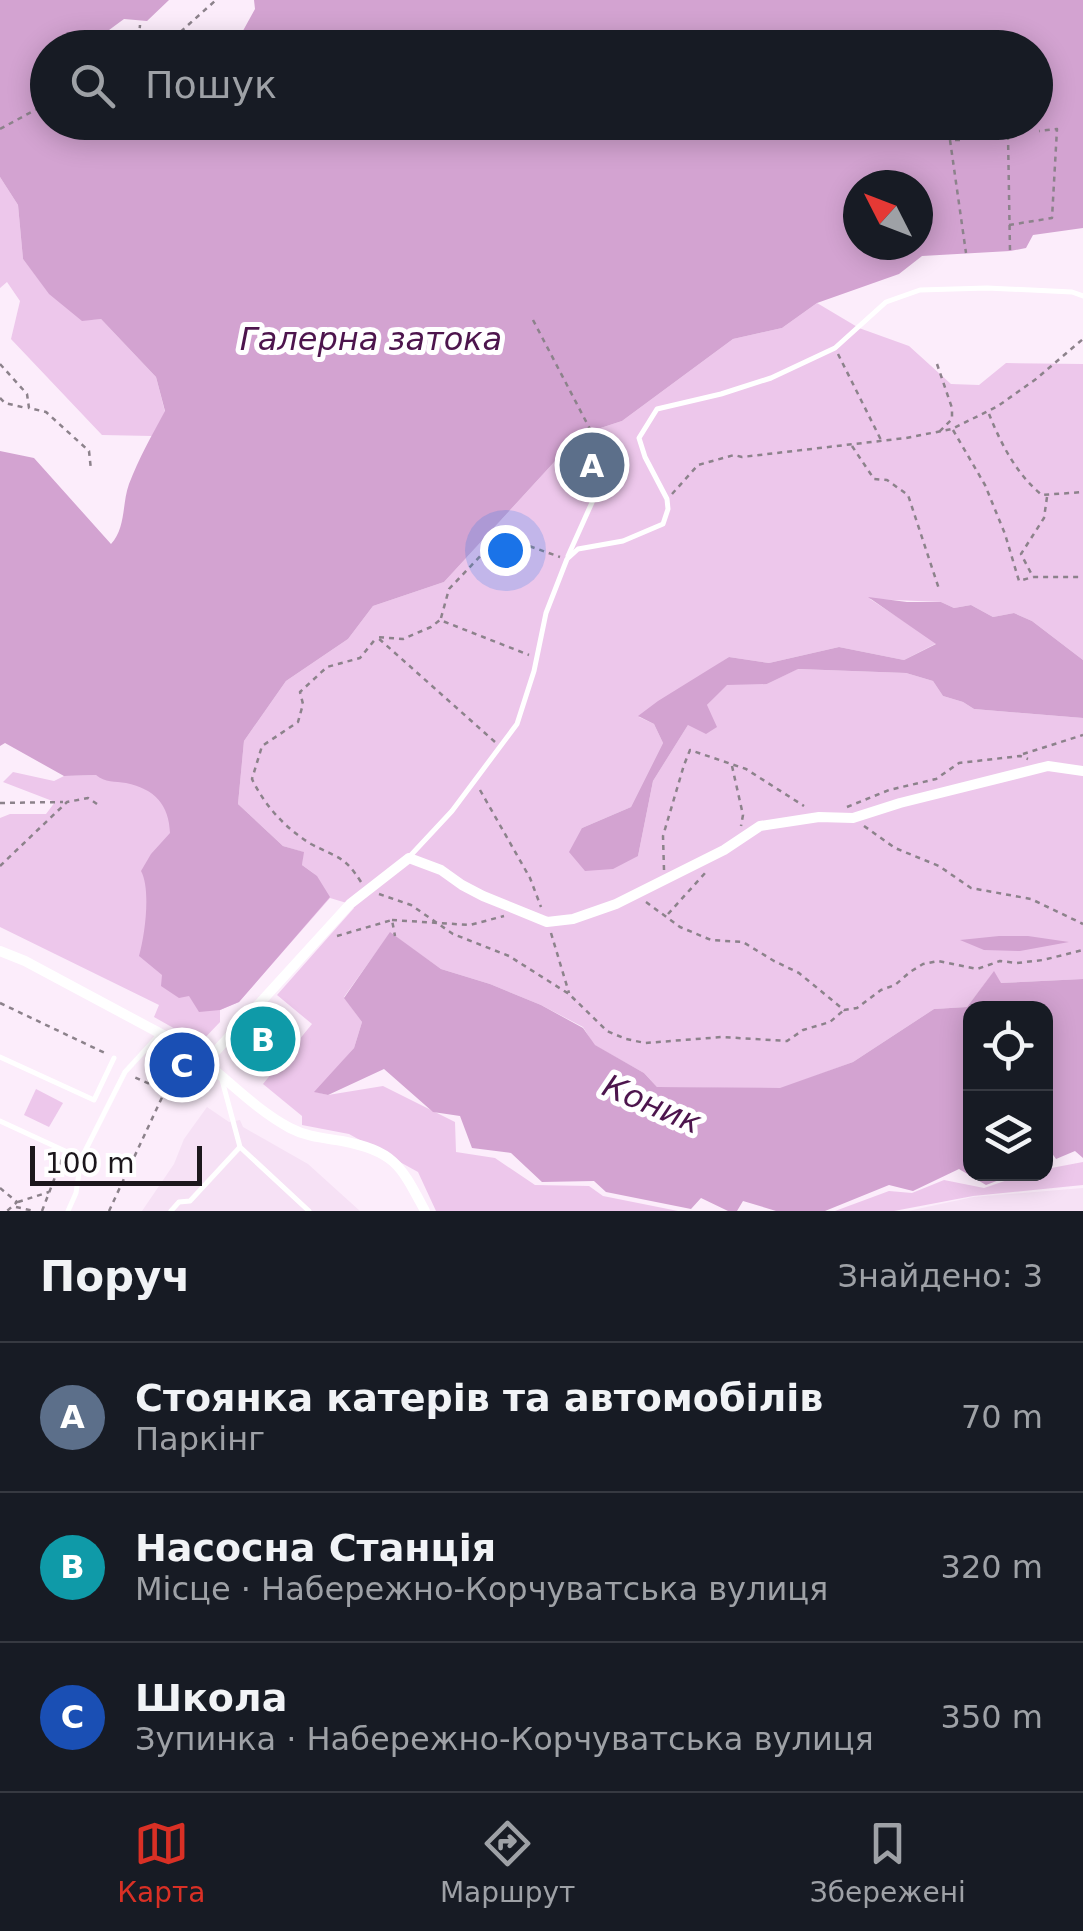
<!DOCTYPE html>
<html lang="uk">
<meta charset="utf-8">
<style>
body{margin:0;font-family:"DejaVu Sans",sans-serif;background:#242831;color:#f1f3f6}
.controls{position:absolute;right:30px;bottom:30px;display:grid;overflow:hidden;border-radius:20px;box-shadow:0 5px 25px #0003}
.controls button{width:90px;height:90px;display:grid;place-items:center;padding:0;border:0;border-bottom:2px solid #363941;background:#171b24;color:#f1f3f6;font:50px sans-serif}
.compass{position:absolute;left:843px;top:170px;width:90px;height:90px;border-radius:50%;background:#171b24;box-shadow:0 5px 25px #0003;rotate:312deg}
.scale{position:absolute;left:30px;bottom:25px;width:172px;box-sizing:border-box;padding-left:10px;border:5px solid #1c171c;border-top:0;font-size:28px;line-height:35px;white-space:nowrap;color:#1c171c;-webkit-text-stroke:8px #fff;paint-order:stroke}
.you{position:absolute;left:505px;top:550px;width:35px;height:35px;margin:-25px;border:8px solid #fff;border-radius:50%;background:#1a73e8;box-shadow:0 0 0 15px #1a73e833}
.badge{display:grid;place-items:center;width:65px;height:65px;border-radius:50%;background:#d93025;color:#fff;font-size:32px;font-weight:700}
.pin{position:absolute;translate:-50% -50%;border:5px solid #fff;box-shadow:0 2px 10px #0006}
.list{margin:0;padding:0;list-style:none}
h2{display:flex;justify-content:space-between;align-items:center;height:130px;margin:0;padding:0 40px;font-size:42px}
h2 small{font-size:32px;font-weight:400;color:#9ea1a6}
.list li{display:grid;grid-template-columns:65px 1fr auto;gap:30px;align-items:center;box-sizing:border-box;height:150px;padding:0 40px;border-top:2px solid #363941}
.list b{display:block;font-size:38px;white-space:nowrap}
.list p{margin:0;font-size:32px;white-space:nowrap;color:#9ea1a6}
.list em{font-size:32px;font-style:normal;color:#9ea1a6}
.icon{flex:none;width:55px;height:55px;fill:none;stroke:currentColor;stroke-width:2;stroke-linecap:round;stroke-linejoin:round}
.map{position:relative;flex:none;width:1083px;height:1211px;overflow:hidden}
.search{position:absolute;background:#171b24;box-shadow:0 5px 25px #0003;left:30px;right:30px;top:30px;height:110px;display:flex;align-items:center;gap:25px;box-sizing:border-box;padding:0 35px;border-radius:55px;color:#9ea1a6;font-size:38px}
.sheet{height:580px;background:#171b24}
nav{display:flex;justify-content:space-around;align-items:center;box-sizing:border-box;height:140px;border-top:2px solid #363941;background:#171b24;font-size:28px;color:#9ea1a6}
nav a{display:grid;justify-items:center;gap:5px}
nav .on{color:#d93025}
.map>svg:first-child{display:block}
.built{fill:#f6e1f5}
.green{fill:#edc7eb}
.water{fill:#d3a3d1;fill-rule:evenodd}
.lines{fill:none;stroke-linecap:round;stroke-linejoin:round}
.path{stroke:#8c828b;stroke-width:2.5;stroke-dasharray:5 5;stroke-linecap:butt}
.lane{stroke:#fff;stroke-width:5}
.street{stroke:#fff;stroke-width:10}
.labels{text-anchor:middle;dominant-baseline:central;stroke-width:10;stroke-linejoin:round;paint-order:stroke}
.water-label{font-size:32px;font-style:italic;fill:#4d154d;stroke:#fff}
</style>
<div class="map">
<svg width="1083" height="1211" viewBox="0 0 1083 1211">
<rect width="100%" height="100%" fill="#fcedfb"/>
<g class="built">
<polygon points="207,1107 229,1122 240,1120 243,1127 308,1164 360,1211 142,1211 174,1164 184,1139"/>
<polygon points="1083,1188 1083,1211 908,1211 973,1197"/>
</g>
<g class="green">
<polygon points="0,177 18,205 23,259 49,293 82,320 101,319 156,377 165,412 152,436 102,435 11,339 20,301 7,282 0,288"/>
<polygon points="817,303 859,328 909,346 951,384 979,385 1006,363 1083,364 1083,660 1032,621 1014,613 993,617 971,605 954,608 941,602 870,599 937,643 904,660 839,647 769,663 729,657 639,717 654,724 663,743 631,807 582,828 638,856 653,781 688,725 727,684 767,684 797,669 906,673 933,681 943,696 963,702 974,709 1083,718 1083,979 1000,983 994,972 967,1007 934,1009 853,1062 780,1089 657,1087 644,1073 594,1045 583,1027 541,1005 490,984 441,969 390,933 344,997 362,1022 354,1048 316,1092 328,1095 383,1086 455,1122 456,1152 495,1158 535,1185 589,1186 603,1196 678,1211 436,1211 418,1172 349,1134 302,1125 302,1116 263,1084 312,1024 277,995 354,908 350,904 330,898 239,1002 220,1010 220,1022 200,1043 154,1017 159,1005 0,927 0,818 10,814 46,814 55,802 3,782 13,772 54,781 64,776 96,775 186,788 316,875 302,865 303,852 283,846 238,804 244,741 286,681 348,639 373,606 444,582 579,435 622,421 733,339 782,328"/>
<polygon points="36,1089 63,1103 49,1127 24,1115"/>
<polygon points="1083,1162 1083,1185 973,1196 894,1211 835,1211 889,1191 912,1193 944,1180 984,1188 1025,1174 1046,1174 1046,1169"/>
</g>
<g class="water">
<path d="M 0,0 L 169,0 L 147,21 L 124,19 L 90,44 L 92,47 L 48,48 L 48,122 L 168,123 L 184,133 L 203,127 L 206,122 L 1036,122 L 1036,48 L 234,47 L 255,9 L 254,0 L 1083,0 L 1083,228 L 1033,235 L 1026,248 L 1010,251 L 922,256 L 899,274 L 817,303 L 782,328 L 733,339 L 622,421 L 579,435 L 444,582 L 373,606 L 348,639 L 286,681 L 244,741 L 238,804 L 283,846 L 304,852 L 302,865 L 317,876 L 330,897 L 239,1002 L 220,1010 L 199,1012 L 189,996 L 179,998 L 161,986 L 162,975 L 139,956 C 145,935 151,889 141,871 L 151,854 L 170,833 C 169,805 155,789 126,783 C 115,781 105,783 96,775 L 64,776 L 5,743 L 0,746 L 0,451 L 34,458 L 111,544 C 126,528 122,503 129,484 C 139,458 152,435 165,411 L 156,377 L 101,319 L 82,321 L 49,294 L 23,259 L 18,205 L 0,177 ZM 918,185 L 918,245 L 858,245 L 858,185 Z"/>
<polygon points="868,597 907,602 941,602 954,608 971,605 993,617 1014,613 1032,621 1083,660 1083,718 974,709 963,702 943,696 933,681 906,673 798,669 767,684 727,685 707,705 717,727 706,734 688,725 653,781 638,856 613,869 585,871 569,852 582,828 631,807 663,743 654,724 638,716 658,701 729,657 769,663 839,647 904,660 936,644"/>
<polygon points="390,932 441,969 490,984 541,1005 583,1028 595,1045 644,1073 657,1087 780,1088 853,1062 934,1009 967,1007 994,971 1001,983 1083,979 1083,1158 1075,1151 1056,1159 1049,1149 1046,1153 1046,1008 970,1008 970,1174 1015,1174 986,1185 959,1169 913,1191 889,1185 825,1211 776,1211 743,1201 737,1211 728,1211 701,1198 691,1209 606,1192 594,1181 542,1182 511,1153 472,1148 460,1116 433,1112 384,1069 328,1095 314,1092 354,1048 362,1022 344,998"/>
<polygon points="999,936 1028,936 1069,942 1020,951 984,950 960,940"/>
</g>
<g class="lines">
<g class="path">
<polyline points="138,48 140,25"/>
<polyline points="156,48 168,43 216,0"/>
<polyline points="0,129 48,103"/>
<polyline points="988,134 1008,135 1010,251"/>
<polyline points="960,140 950,140 966,253"/>
<polyline points="1009,225 1052,218 1057,129 1039,131"/>
<polyline points="533,320 591,431"/>
<polyline points="838,354 881,440"/>
<polyline points="0,364 27,394 29,408 46,412 89,451 91,470"/>
<polyline points="937,364 952,408 952,419 939,432"/>
<polyline points="0,398 5,403 26,408"/>
<path d="M 989,414 C 1001,444 1017,475 1042,495 L 1083,492"/>
<polyline points="953,430 985,485 1005,534 1019,581 1033,577"/>
<polyline points="852,446 874,479 887,480 908,495 939,589"/>
<polyline points="672,494 698,465 734,455 742,457 906,438 952,429 998,406 1036,379 1083,339"/>
<polyline points="1047,497 1044,518 1021,554 1033,577 1083,577"/>
<polyline points="441,618 449,589 486,550 515,541 560,557"/>
<polyline points="495,742 377,637 403,639 431,627 440,620 529,655"/>
<polyline points="1023,754 1083,735"/>
<polyline points="732,766 743,815 741,826"/>
<polyline points="480,790 530,878 541,907"/>
<polyline points="0,803 63,802"/>
<polyline points="847,807 889,790 936,779 959,763 1020,756 1028,759"/>
<polyline points="864,826 895,848 939,866 971,888 1031,899 1083,924"/>
<polyline points="0,866 67,802 88,798 97,804"/>
<polyline points="664,870 663,836 684,765 690,750 746,769 804,806"/>
<path d="M 361,882 C 344,855 337,858 311,844 C 285,828 265,806 252,779 L 262,746 L 298,722 L 303,704 L 300,692 L 327,667 L 360,658 L 377,637"/>
<polyline points="379,894 411,905 453,934 509,956 569,994 607,1031 626,1039 645,1043 722,1037 787,1041 803,1030 830,1022 844,1010"/>
<polyline points="646,902 680,927 711,940 743,942 774,961 799,973 844,1010 857,1008 881,990 895,985 910,972 923,964 938,961 977,969 1000,961 1017,963 1043,960 1083,950"/>
<polyline points="668,914 706,872"/>
<polyline points="392,920 470,925 504,916"/>
<polyline points="551,933 569,993"/>
<polyline points="337,936 392,920 395,936"/>
<polyline points="0,1003 107,1054"/>
<polyline points="166,1090 192,1064"/>
<polyline points="0,1188 17,1202 7,1211"/>
<polyline points="18,1202 49,1192"/>
<polyline points="16,1207 34,1211"/>
<polyline points="42,1211 62,1159"/>
<polyline points="109,1211 165,1091 132,1076"/>
</g>
<g class="lane">
<polyline points="568,556 594,498 606,448"/>
<polyline points="411,855 452,811 517,724 534,671 546,613 567,559 578,549 623,541 663,524 668,509 667,499 645,457 639,438 657,409 721,394 771,378 835,348 886,302 920,290 987,288 1072,292 1083,296"/>
<polyline points="0,1057 94,1100 114,1058"/>
<polyline points="222,1080 240,1147 309,1211"/>
<polyline points="0,1121 65,1151"/>
<polyline points="68,1211 76,1193 81,1159 125,1072 159,1035"/>
<polyline points="171,1211 179,1202 190,1201 240,1147"/>
</g>
<g class="street">
<path d="M 0,951 L 25,961 L 180,1044 C 219,1069 249,1106 290,1128 C 307,1137 324,1138 342,1141 C 395,1151 401,1166 425,1211"/>
<polyline points="206,1062 350,904 409,858 441,870 462,885 483,896 547,922 573,919 616,904 724,850 760,826 819,817 853,818 900,803 1048,766 1083,771"/>
</g>
</g>
<g class="labels">
<g class="water-label">
<text x="371" y="339">Галерна затока</text>
<text transform="translate(652 1104) rotate(23)">Коник</text>
</g>
</g>
</svg>
<div class="controls">
<button><svg class="icon" aria-label="locate" viewBox="0 0 24 24"><circle cx="12" cy="12" r="6"/><path d="M12 2v4M12 18v4M2 12h4M18 12h4"/></svg></button>
<button><svg class="icon" aria-label="layers" viewBox="0 0 24 24"><path d="M12 4l9 5-9 5-9-5zM3 14l9 5 9-5"/></svg></button>
</div>
<svg class="compass" viewBox="-18 -18 36 36"><path d="M0-13l5 13h-10z" fill="#e53935"/><path d="M0 13l5-13h-10z" fill="#9ea1a6"/></svg>
<div class="scale">100 m</div>
<div class="you"></div>
<div class="pin badge" style="left:592px;top:465px;background:#5c6f8a">A</div>
<div class="pin badge" style="left:263px;top:1039px;background:#0f9aa8">B</div>
<div class="pin badge" style="left:182px;top:1065px;background:#1a4fb4">C</div>
<div class="search"><svg class="icon" aria-label="search" viewBox="0 0 24 24"><circle cx="10" cy="10" r="6"/><path d="M15 15l6 6"/></svg>Пошук</div>
</div>
<section class="sheet">
<h2>Поруч<small>Знайдено: 3</small></h2>
<ul class="list">
<li><span class="badge" style="background:#5c6f8a">A</span><div><b>Стоянка катерів та автомобілів</b><p>Паркінг</p></div><em>70 m</em></li>
<li><span class="badge" style="background:#0f9aa8">B</span><div><b>Насосна Станція</b><p>Місце · Набережно-Корчуватська вулиця</p></div><em>320 m</em></li>
<li><span class="badge" style="background:#1a4fb4">C</span><div><b>Школа</b><p>Зупинка · Набережно-Корчуватська вулиця</p></div><em>350 m</em></li>
</ul>
</section>
<nav>
<a class="on"><svg class="icon" aria-label="map" viewBox="0 0 24 24"><path d="M3 6l6-2 6 2 6-2v14l-6 2-6-2-6 2zM9 4v14M15 6v14"/></svg>Карта</a>
<a><svg class="icon" aria-label="directions" viewBox="0 0 24 24"><path d="M12 3l9 9-9 9-9-9zM9 14v-3h6M13 9l2 2-2 2"/></svg>Маршрут</a>
<a><svg class="icon" aria-label="saved" viewBox="0 0 24 24"><path d="M7 4h10v16l-5-4-5 4z"/></svg>Збережені</a>
</nav>
